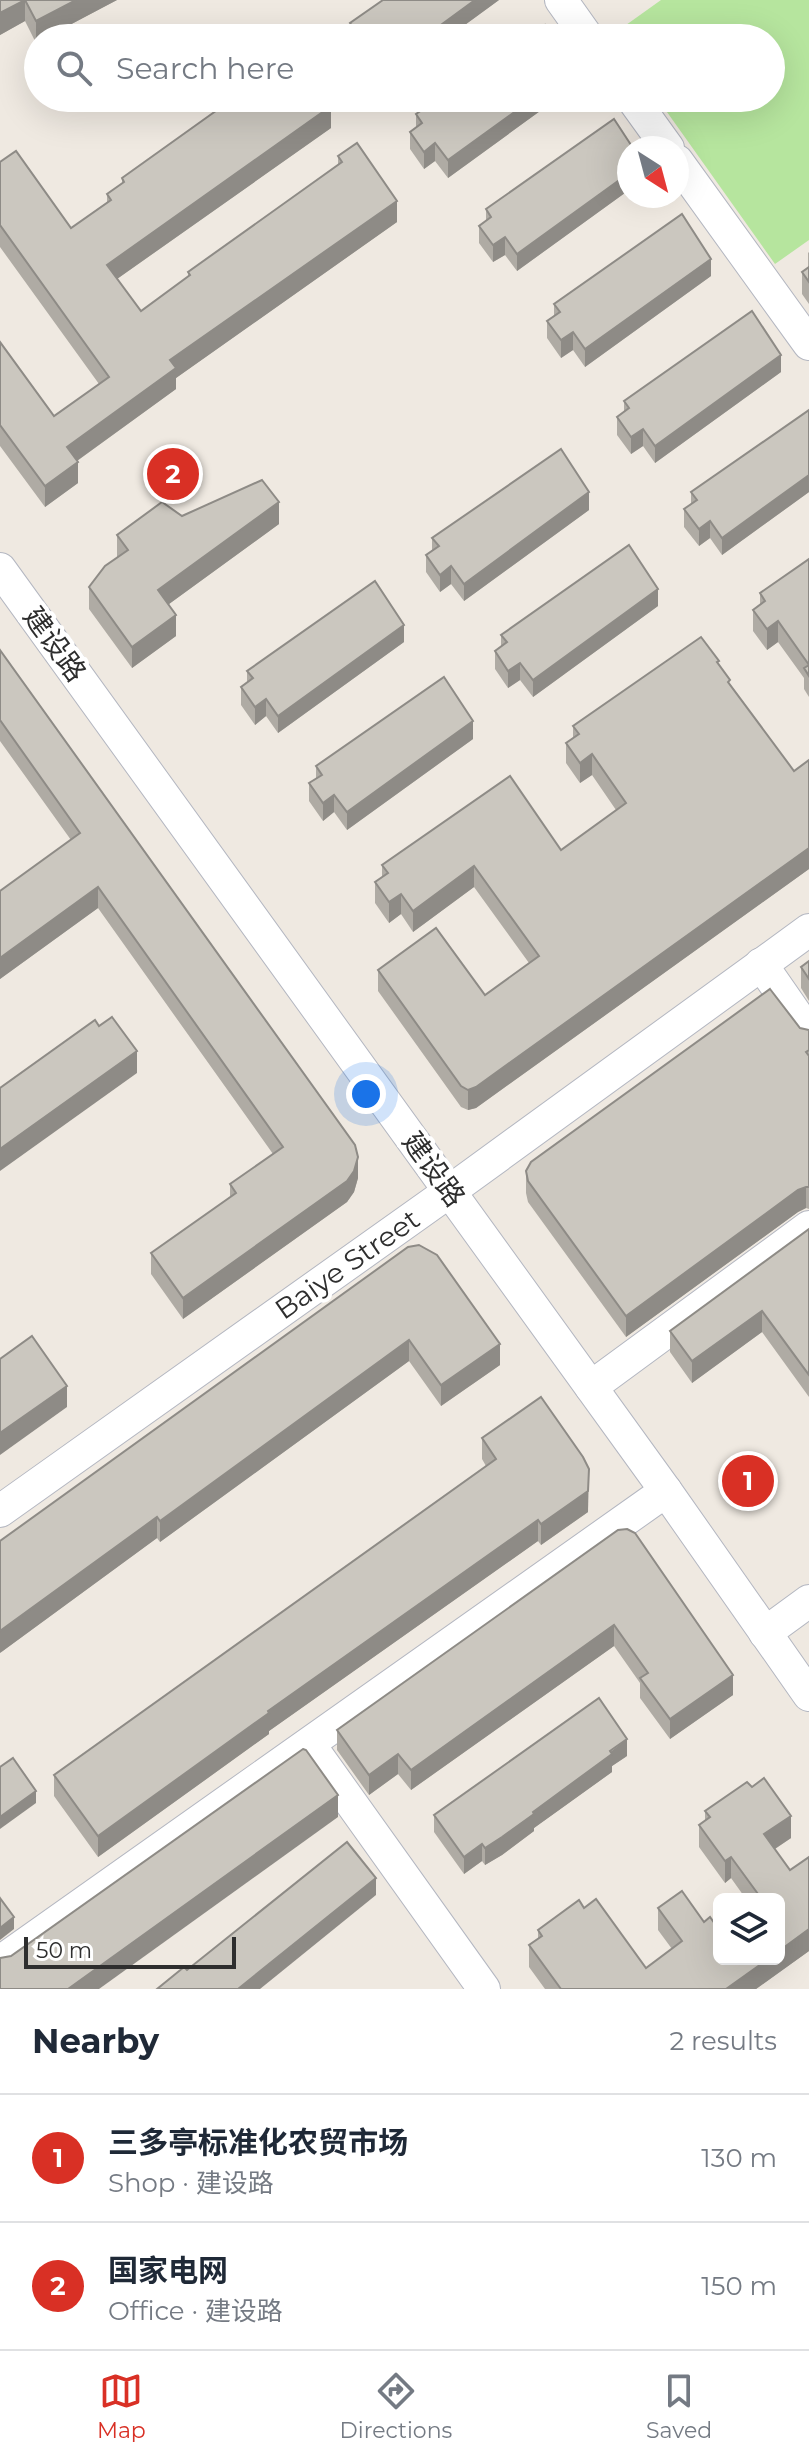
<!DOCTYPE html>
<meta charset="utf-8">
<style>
body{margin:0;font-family:Montserrat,"Noto Sans SC",sans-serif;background:#f6f6f7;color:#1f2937}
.controls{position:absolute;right:24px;bottom:24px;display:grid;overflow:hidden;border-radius:12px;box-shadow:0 8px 32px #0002}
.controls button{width:72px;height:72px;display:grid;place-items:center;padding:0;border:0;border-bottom:2px solid #e0e1e3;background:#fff;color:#1f2937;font:40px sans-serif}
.compass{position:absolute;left:617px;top:136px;width:72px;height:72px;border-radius:50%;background:#fff;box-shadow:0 8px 32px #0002;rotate:144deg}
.scale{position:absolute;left:24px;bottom:20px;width:212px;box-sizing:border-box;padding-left:8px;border:4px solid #2e2e2e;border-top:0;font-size:22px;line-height:28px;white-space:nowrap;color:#2e2e2e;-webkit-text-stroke:6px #fff;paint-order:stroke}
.you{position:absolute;left:366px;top:1094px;width:28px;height:28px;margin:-20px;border:6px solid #fff;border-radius:50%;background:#1a73e8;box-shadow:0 0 0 12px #1a73e833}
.badge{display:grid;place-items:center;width:52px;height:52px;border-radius:50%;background:#d93025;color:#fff;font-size:26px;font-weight:700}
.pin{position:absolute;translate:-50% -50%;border:4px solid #fff;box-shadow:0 2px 8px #0006}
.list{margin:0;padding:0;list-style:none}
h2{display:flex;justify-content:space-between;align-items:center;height:104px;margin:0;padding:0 32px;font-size:34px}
h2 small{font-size:26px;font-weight:400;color:#747a83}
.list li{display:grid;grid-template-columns:52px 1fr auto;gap:24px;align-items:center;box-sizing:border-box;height:128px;padding:0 32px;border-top:2px solid #e0e1e3}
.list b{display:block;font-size:30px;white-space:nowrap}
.list p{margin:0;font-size:26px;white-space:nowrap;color:#747a83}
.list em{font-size:26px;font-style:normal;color:#747a83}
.icon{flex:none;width:44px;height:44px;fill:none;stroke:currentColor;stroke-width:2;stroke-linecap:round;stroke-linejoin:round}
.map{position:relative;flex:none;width:809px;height:1989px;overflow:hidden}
.search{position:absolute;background:#fff;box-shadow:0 8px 32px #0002;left:24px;right:24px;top:24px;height:88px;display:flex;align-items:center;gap:20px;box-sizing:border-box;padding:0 28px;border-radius:44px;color:#747a83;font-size:30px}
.sheet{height:360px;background:#fff}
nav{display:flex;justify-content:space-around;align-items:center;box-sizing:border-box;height:112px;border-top:2px solid #e0e1e3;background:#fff;font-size:22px;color:#747a83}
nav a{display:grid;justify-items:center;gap:4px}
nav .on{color:#d93025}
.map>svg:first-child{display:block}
.green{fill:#b6e59e}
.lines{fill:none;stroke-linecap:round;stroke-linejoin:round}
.minor-casing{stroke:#b4b7c1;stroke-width:34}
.minor{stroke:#fff;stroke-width:32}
.wall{fill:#afaba4}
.shaded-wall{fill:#8e8b86}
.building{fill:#cbc7bf;stroke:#8e8b86;stroke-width:2}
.labels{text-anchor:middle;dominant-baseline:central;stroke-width:8;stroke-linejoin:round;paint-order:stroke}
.street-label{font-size:28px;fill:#2e2e2e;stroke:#fff}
</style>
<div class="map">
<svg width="809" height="1989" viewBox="0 0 809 1989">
<rect width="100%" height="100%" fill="#efe9e1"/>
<polygon class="green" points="661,0 809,0 809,240 775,264 657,98 771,98 771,38 614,38 612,35"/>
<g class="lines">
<defs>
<g id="minor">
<polyline points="561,0 588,38"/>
<polyline points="632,98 668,148"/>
<polyline points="677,161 809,344"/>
<polyline points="0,569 666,1491 809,1695"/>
<polyline points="761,964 809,1033"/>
<polyline points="591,1387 809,1227"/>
<polyline points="0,1511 450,1191 809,930"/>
<polyline points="765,1633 809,1601"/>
<polyline points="309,1744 484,1989"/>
<polyline points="0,1962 666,1491"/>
</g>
</defs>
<use href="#minor" class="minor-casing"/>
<use href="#minor" class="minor"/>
</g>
<g class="wall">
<polygon points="0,0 117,0 45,38 38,38 38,42 36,43 25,21 0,35"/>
<polygon points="499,0 447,38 345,38 350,35 350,23"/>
<polygon points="558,98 448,178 435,161 424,169 410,149 410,132 416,127 416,114"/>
<polygon points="331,128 117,279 141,311 188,277 188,272 338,165 338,156 397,222 176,378 176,389 77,461 78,483 45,507 0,446 0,342 54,416 99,384 0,247 0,162 71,228 107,202 107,194 122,183 122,178"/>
<polygon points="629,148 629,190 517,271 505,255 493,262 479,243 479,226 486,221 486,209"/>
<polygon points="809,252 809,304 802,294 802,272 808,268 808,253"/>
<polygon points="711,276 585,367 573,350 561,358 547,338 547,321 554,316 554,304"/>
<polygon points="781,372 655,463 643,446 631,454 617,435 617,417 624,412 624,401"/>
<polygon points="809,410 809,492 722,555 710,538 699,546 684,527 684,509 691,505 691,492"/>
<polygon points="589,510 464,601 451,584 440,592 426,572 426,555 432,550 432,538"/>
<polygon points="182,516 279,524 169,604 176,636 132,668 89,609 89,587 117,557 117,535"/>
<polygon points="809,559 809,697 804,689 804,678 778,642 767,650 753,631 753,610 760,605 760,593"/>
<polygon points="658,606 533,697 520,680 508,688 495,669 495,651 501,646 501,635"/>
<polygon points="404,642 278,733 266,716 255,725 241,705 241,687 247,683 247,671"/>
<polygon points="0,650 358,1178 354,1192 347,1202 183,1319 151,1274 151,1253 230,1197 230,1184 273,1154 98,908 0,979 0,891 71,840 0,741"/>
<polygon points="719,665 730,684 794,771 809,760 809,869 476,1108 468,1110 461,1107 378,991 378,970 485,995 529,963 474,887 413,932 401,914 389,923 375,903 375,882 382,878 382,865 561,850 616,810 592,775 580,783 566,763 566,743 573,738 573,726"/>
<polygon points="473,739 347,830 334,812 323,821 309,801 309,783 316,779 316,766"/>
<polygon points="809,961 809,1001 801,988 801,967"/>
<polygon points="800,1028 809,1030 809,1209 806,1208 798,1212 626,1337 528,1202 526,1193 526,1171"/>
<polygon points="809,1229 809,1397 762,1332 692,1383 670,1352 670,1331"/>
<polygon points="408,1247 500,1365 441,1406 409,1361 160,1542 157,1538 0,1653"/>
<polygon points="482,1438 588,1512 541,1545 538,1541 269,1731 269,1734 98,1857 54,1796 54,1775 486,1466 482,1459"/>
<polygon points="618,1530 733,1695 670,1739 640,1698 640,1683 614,1646 411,1790 398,1774 369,1795 337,1750 337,1730"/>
<polygon points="627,1756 612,1766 612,1772 534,1828 534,1831 502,1855 485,1865 482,1861 464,1874 434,1832 434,1815"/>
<polygon points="705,1811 791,1838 775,1849 790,1870 809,1857 809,1951 756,1989 545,1989 529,1967 529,1945 538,1939 538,1930 584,1908 646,1968 672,1949 658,1930 658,1908 704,1922 715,1924 779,1899 746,1899 731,1878 725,1883 699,1847 699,1825 705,1821"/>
</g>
<g class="shaded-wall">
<polygon points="25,0 25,21 0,35 0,13"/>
<polygon points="76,0 117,0 45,38 38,38 38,42 36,43 36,21"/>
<polygon points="475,0 499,0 447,38 423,38"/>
<polygon points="534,98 558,98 448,178 448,160"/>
<polygon points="331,106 331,128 107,286 107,265"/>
<polygon points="435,143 435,161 424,169 424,152"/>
<polygon points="629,173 629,190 517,271 517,254"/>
<polygon points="397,201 397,222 176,378 176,389 67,468 67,447 170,360"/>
<polygon points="505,237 505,255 493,262 493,245"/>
<polygon points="711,259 711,276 585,367 585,349"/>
<polygon points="573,332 573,350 561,358 561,340"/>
<polygon points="781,355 781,372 655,463 655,446"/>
<polygon points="643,429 643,446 631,454 631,437"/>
<polygon points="78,462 78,483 45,507 45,486"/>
<polygon points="809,475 809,492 722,555 722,538"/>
<polygon points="589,492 589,510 464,601 464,584"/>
<polygon points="279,502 279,524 158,612 158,590"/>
<polygon points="710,521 710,538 699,546 699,529"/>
<polygon points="451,566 451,584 440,592 440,575"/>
<polygon points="658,589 658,606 533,697 533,680"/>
<polygon points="176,615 176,636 132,668 132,647"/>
<polygon points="778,621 778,642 767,650 767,629"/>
<polygon points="404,625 404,642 278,733 278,716"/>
<polygon points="520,663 520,680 508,688 508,671"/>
<polygon points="266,699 266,716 255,725 255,707"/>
<polygon points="473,721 473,739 347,830 347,812"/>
<polygon points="592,754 592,775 580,783 580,763"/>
<polygon points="334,795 334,812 323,821 323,803"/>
<polygon points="809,848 809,869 476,1108 468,1110 468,1090"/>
<polygon points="474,866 474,887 413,932 413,911"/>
<polygon points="98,887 98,908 0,979 0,958"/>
<polygon points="401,894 401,914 389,923 389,902"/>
<polygon points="137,1051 137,1073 0,1171 0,1149"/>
<polygon points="358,1157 358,1178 354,1192 347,1202 183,1319 183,1298"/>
<polygon points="806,1187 806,1208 798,1212 626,1337 626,1316 798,1190"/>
<polygon points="762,1311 762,1332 692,1383 692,1361"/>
<polygon points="409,1340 409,1361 160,1542 160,1521"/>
<polygon points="500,1344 500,1365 441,1406 441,1385"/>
<polygon points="67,1386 67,1407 0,1455 0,1433"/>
<polygon points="589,1469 588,1512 541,1545 541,1524"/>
<polygon points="157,1517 157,1538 0,1653 0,1631"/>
<polygon points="538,1520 538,1541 269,1731 269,1734 98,1857 98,1836 268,1711"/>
<polygon points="614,1625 614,1646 411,1790 411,1770"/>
<polygon points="733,1675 733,1695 670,1739 670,1719"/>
<polygon points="627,1739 627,1756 612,1766 612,1772 534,1828 534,1831 502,1855 485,1865 485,1848 533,1812"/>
<polygon points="398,1754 398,1774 369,1795 369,1775"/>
<polygon points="36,1791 36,1803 0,1829 0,1817"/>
<polygon points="338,1795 338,1817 99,1989 68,1989"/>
<polygon points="791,1816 791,1838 764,1856 764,1834"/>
<polygon points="482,1844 482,1861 464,1874 464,1857"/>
<polygon points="731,1857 731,1878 725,1883 725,1861"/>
<polygon points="376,1878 376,1895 260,1989 238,1989"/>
<polygon points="14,1917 14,1929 0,1940 0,1928"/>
<polygon points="809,1929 809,1951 756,1989 726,1989 768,1959 779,1959 779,1951"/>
</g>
<g class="building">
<polygon points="0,0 25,0 0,13"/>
<polygon points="25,0 76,0 36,21"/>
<polygon points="383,0 475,0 423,38 345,38 356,31 350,23"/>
<polygon points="545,25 553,38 526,38"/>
<polygon points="234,98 325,98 331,106 107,265 141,311 190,275 188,272 342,162 338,156 357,143 397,201 170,360 176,368 67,447 78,462 45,486 0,425 0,342 54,416 109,377 0,225 0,162 16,151 71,228 111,200 107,194 124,182 122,178"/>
<polygon points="440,98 534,98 448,160 435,143 424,152 410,132 422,123 416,114"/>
<polygon points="614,119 633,148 629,148 629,173 517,254 505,237 493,245 479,226 491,217 486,209"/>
<polygon points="682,214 711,259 585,349 573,332 561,340 547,321 560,312 554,304"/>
<polygon points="809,267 809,282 802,272"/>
<polygon points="752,311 781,355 655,446 643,429 631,437 617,417 629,408 624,401"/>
<polygon points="809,410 809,475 722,538 710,521 699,529 684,509 697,500 691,492"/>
<polygon points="561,449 589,492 464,584 451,566 440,575 426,555 439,546 432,538"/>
<polygon points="262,480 279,502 158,590 176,615 132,647 89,587 105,566 128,550 117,535 162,502 182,516"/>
<polygon points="629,545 658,589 533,680 520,663 508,671 495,651 507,642 501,635"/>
<polygon points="809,559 809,676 804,668 809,665 778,621 767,629 753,610 765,601 760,593"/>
<polygon points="375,581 404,625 278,716 266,699 255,707 241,687 253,678 247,671"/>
<polygon points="701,637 719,661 717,662 730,680 728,682 794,771 809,760 809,848 476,1087 468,1090 461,1086 378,970 436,928 485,995 539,956 474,866 413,911 401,894 389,902 375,882 388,873 382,865 510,776 561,850 626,803 592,754 580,763 566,743 579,734 573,726"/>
<polygon points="0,650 355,1145 358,1157 354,1171 347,1181 183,1298 151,1253 236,1193 230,1184 283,1147 98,887 0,958 0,891 80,833 0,720"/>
<polygon points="444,677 473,721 347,812 334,795 323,803 309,783 322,775 316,766"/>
<polygon points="809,961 809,979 801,967"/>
<polygon points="770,989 800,1028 809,1030 809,1050 806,1052 809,1056 809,1187 806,1187 798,1190 626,1316 528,1181 526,1171 531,1162"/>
<polygon points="112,1017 137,1051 0,1149 0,1088 95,1020 99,1026"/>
<polygon points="809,1229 809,1375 762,1311 692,1361 670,1331"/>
<polygon points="419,1245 437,1255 500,1344 441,1385 409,1340 160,1521 157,1517 0,1631 0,1541 408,1247"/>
<polygon points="32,1336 67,1386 0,1433 0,1359"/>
<polygon points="541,1397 583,1457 589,1469 588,1491 541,1524 538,1520 268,1711 269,1713 98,1836 54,1775 496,1459 482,1438"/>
<polygon points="627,1529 635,1533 733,1675 670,1719 640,1678 648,1673 614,1625 411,1770 398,1754 369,1775 337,1730 618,1530"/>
<polygon points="599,1698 627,1739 610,1751 612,1754 533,1812 534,1814 502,1837 485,1848 482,1844 464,1857 434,1815"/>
<polygon points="303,1749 306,1750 338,1795 68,1989 0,1989 0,1958 11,1956"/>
<polygon points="13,1758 36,1791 0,1817 0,1767"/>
<polygon points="764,1778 791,1816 764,1834 790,1870 809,1857 809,1929 779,1951 779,1899 751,1899 758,1894 731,1857 725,1861 699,1825 710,1817 705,1811 747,1782 752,1787"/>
<polygon points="347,1842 376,1878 238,1989 157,1989 184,1967 187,1970"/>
<polygon points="682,1891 704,1922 710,1917 715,1924 719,1922 719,1959 768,1959 726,1989 561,1989 529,1945 542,1936 538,1930 579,1900 584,1908 596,1899 646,1968 682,1941 658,1908"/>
<polygon points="0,1898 14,1917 0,1928"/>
</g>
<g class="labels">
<g class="street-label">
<text transform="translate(55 644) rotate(54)">建设路</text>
<text transform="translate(434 1169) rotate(54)">建设路</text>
<text transform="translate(347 1264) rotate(-35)">Baiye Street</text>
</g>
</g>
</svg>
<div class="controls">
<button><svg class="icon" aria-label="layers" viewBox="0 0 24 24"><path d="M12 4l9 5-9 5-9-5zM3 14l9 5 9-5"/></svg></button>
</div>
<svg class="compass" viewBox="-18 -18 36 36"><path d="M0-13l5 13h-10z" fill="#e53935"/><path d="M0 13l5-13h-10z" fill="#747a83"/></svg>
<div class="scale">50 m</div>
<div class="you"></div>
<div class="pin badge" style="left:748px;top:1481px">1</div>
<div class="pin badge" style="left:173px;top:474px">2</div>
<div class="search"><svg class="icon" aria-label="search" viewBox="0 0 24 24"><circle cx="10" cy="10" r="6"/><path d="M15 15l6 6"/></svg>Search here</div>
</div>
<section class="sheet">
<h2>Nearby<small>2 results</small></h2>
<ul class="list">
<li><span class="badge">1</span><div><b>三多亭标准化农贸市场</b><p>Shop · 建设路</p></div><em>130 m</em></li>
<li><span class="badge">2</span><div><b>国家电网</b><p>Office · 建设路</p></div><em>150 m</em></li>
</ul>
</section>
<nav>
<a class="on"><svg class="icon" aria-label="map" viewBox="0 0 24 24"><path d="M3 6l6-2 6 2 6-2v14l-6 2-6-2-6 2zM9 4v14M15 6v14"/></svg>Map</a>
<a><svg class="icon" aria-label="directions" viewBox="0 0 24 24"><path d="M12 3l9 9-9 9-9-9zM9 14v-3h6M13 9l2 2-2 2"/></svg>Directions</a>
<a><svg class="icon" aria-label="saved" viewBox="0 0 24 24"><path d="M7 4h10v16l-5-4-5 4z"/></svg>Saved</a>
</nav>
